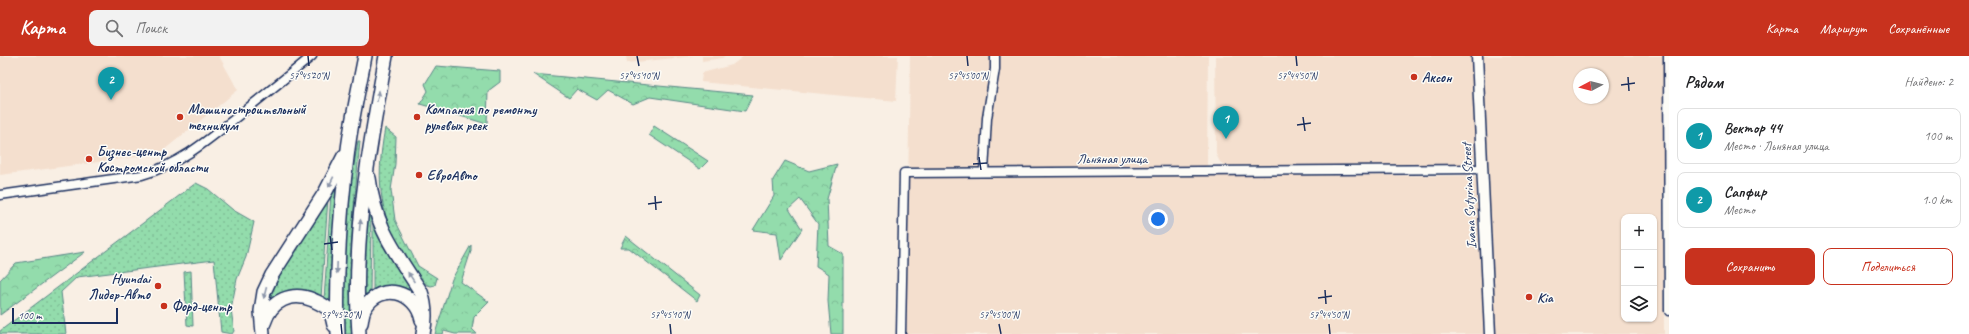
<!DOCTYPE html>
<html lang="ru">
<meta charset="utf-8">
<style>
body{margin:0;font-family:Caveat,sans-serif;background:#f2f2f2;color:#202124}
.controls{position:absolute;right:12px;bottom:12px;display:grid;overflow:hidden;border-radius:8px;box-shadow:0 1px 3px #0004}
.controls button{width:36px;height:36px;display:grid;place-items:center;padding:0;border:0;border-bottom:1px solid #e0e0e0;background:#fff;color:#202124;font:20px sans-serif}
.compass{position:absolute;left:1573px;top:12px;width:36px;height:36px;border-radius:50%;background:#fff;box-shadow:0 1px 3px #0004;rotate:263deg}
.scale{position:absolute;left:12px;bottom:10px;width:106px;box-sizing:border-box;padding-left:4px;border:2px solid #1b2f5e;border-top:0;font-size:11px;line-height:14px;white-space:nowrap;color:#1b2f5e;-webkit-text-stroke:3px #fdfcf7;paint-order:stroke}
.you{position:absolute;left:1158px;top:163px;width:14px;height:14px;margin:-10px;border:3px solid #fff;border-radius:50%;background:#1a73e8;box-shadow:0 0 0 6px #1a73e833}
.badge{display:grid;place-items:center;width:26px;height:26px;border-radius:50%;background:#c8321e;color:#fff;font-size:13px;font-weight:700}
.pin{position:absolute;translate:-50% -33px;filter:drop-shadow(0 1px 2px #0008)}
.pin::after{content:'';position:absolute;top:21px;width:14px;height:12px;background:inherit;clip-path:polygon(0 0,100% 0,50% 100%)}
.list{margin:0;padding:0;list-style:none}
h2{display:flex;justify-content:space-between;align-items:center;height:52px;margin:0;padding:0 16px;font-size:17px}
h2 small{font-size:13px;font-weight:400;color:#757577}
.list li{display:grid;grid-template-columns:26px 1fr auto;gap:12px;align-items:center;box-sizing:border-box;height:56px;margin:0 8px 8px;padding:0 8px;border:1px solid #e0e0e0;border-radius:8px}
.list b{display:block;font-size:15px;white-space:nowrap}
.list p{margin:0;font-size:13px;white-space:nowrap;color:#757577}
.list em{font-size:13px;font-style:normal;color:#757577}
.actions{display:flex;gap:8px;padding:12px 16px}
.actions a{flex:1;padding:9px 0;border:1px solid #c8321e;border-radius:8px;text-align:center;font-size:14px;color:#c8321e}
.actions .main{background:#c8321e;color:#fff}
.icon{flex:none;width:22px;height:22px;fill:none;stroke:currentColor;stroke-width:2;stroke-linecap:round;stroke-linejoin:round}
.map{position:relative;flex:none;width:1669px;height:278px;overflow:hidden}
header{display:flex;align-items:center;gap:24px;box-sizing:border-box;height:56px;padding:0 20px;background:#c8321e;color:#fff}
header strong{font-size:19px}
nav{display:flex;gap:22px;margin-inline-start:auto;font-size:14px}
.search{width:280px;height:36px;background:#f2f2f2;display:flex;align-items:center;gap:10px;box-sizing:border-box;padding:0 14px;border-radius:8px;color:#757577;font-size:15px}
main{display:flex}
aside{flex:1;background:#fff}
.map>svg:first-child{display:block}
.built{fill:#f4dfce;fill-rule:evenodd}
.grass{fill:url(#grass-dots);stroke:#578685}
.forest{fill:url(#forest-crowns);stroke:#578685}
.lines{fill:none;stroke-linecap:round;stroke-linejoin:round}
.minor-casing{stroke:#1b2f5e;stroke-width:11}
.tertiary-casing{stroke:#1b2f5e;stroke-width:13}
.primary-casing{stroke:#1b2f5e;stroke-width:16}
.minor{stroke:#fdfcf7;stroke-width:8}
.tertiary{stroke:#fdfcf7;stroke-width:10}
.primary{stroke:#fdfcf7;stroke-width:13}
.oneway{fill:#8c96aa}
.ticks{fill:none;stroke:#1b2f5e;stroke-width:1.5}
.poi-dot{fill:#c8321e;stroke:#fdfcf7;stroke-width:1.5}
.labels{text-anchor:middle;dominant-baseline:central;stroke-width:3;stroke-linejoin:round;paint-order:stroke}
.poi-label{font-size:14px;font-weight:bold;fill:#1b2f5e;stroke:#fdfcf7;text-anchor:start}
.street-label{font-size:14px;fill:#1b2f5e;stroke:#fdfcf7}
.ticks-label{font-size:10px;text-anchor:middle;fill:#1b2f5e;stroke:#fdfcf7;stroke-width:3;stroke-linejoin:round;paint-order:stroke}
</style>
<header>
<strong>Карта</strong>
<div class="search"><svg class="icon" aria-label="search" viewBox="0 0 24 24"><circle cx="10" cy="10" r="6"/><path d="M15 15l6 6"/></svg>Поиск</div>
<nav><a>Карта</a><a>Маршрут</a><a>Сохранённые</a></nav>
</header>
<main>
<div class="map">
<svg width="1669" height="278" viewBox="0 0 1669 278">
<defs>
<pattern id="grass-dots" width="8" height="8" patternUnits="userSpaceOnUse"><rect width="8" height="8" fill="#93dcac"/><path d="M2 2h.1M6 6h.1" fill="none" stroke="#7ebd96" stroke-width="1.8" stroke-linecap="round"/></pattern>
<pattern id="forest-crowns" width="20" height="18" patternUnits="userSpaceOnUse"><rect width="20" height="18" fill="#93dcac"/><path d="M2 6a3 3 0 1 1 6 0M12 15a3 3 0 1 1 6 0" fill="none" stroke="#7ebd96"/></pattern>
</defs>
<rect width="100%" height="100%" fill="#f9efe4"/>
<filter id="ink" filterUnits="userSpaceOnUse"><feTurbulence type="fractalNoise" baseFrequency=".025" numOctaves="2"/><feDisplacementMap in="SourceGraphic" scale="8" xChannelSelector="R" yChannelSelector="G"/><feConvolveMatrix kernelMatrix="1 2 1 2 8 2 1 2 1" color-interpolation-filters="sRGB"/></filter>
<g filter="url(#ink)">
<g class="built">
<polygon points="0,0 219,0 238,34 159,98 0,119"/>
<polygon points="626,0 694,0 627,7"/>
<polygon points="702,0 725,0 722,2 702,5"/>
<polygon points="744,0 898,0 896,45 701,26 702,17 732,9"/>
<polygon points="910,0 1208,0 1207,108 1211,119 1477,120 1484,278 906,278"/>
<polygon points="1215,0 1473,0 1477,104 1476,108 1471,110 1227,111 1220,106 1216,98"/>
<path d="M 1482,0 L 1663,0 L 1664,278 L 1494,278 ZM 1579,18 L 1603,18 L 1603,42 L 1579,42 ZM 1624,161 L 1654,161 L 1654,263 L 1624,263 Z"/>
</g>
<g class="grass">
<path d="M 385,72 L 396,81 L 395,108 L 391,134 L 395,164 L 418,210 L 437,222 L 435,229 L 431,230 C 423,229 416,217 412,211 C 379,165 375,127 385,72 Z"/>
<path d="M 358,85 L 360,85 C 354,150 347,213 352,278 L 345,278 C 339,213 347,148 358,85 Z"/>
<polygon points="196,127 208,133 233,154 254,166 246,201 237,223 231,253 234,275 232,278 221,276 214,204 77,221 61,236 66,278 0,278 0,275"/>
<polygon points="336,127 331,249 324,244 331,137"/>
<polygon points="366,137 371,155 370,239 361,247"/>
<polygon points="328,142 321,242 265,250 267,238"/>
<polygon points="373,159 419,246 373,237"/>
<polygon points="191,215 193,270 187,269 184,216"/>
</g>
<g class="forest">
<polygon points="436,10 500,15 500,26 488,35 487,68 420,48 428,35 425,28"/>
<polygon points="533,18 753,39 745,55 650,41 633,48 608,34 597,44 577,33 569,42"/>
<polygon points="654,70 708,105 700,113 649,79"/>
<polygon points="785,105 809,115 837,108 827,143 829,190 843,198 843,278 831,278 828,245 829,218 816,210 818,168 800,143 789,153 802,173 781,204 777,177 753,174 774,140 773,124"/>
<polygon points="626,180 700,239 697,245 629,192 620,192"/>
<polygon points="471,189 471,195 461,226 489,246 474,261 472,273 477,278 455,278 444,275 443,278 435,278 452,223"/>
<polygon points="85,196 0,259 0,224 16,207"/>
</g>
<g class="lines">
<defs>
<g id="minor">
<polyline points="1668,0 1669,255"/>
<polyline points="984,116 987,62 995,13 995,0"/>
<path d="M 0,139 L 142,119 C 180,108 208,84 238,60 C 263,40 288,20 312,0"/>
<polyline points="901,278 904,117 1482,113"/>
</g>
<polyline id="tertiary" points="1477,0 1490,278"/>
<g id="primary">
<path d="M 369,122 C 375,172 395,195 421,236 C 426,250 426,264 423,278"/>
<path d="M 264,267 C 271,244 292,235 313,244 C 319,247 325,249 329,254 C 332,259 333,264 334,269"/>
<path d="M 361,267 C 362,263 362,256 365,252 C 381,225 416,235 422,264"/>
<polyline points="263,278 261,255 264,236 272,219 326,135 344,100"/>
<path d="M 338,278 C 336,216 340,155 348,93 C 352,62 359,31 365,0"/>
<path d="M 359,278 C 352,184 369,92 386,0"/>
</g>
</defs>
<use href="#minor" class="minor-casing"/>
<use href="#tertiary" class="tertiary-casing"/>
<use href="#primary" class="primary-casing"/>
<use href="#minor" class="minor"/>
<use href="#tertiary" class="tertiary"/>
<use href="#primary" class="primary"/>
</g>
<defs><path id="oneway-solid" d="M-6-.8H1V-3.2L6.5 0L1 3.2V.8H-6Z"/></defs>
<g class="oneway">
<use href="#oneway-solid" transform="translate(378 40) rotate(-79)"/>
<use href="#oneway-solid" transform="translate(331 126) rotate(116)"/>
<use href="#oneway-solid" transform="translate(360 169) rotate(-84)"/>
<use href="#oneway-solid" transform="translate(337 212) rotate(92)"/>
<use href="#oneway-solid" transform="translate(411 221) rotate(-124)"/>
<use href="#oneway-solid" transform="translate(265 237) rotate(104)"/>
</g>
</g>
<path class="ticks" d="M 308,0 L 309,10M 637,0 L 639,10M 967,0 L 968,10M 1296,0 L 1297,10M 1628,21 L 1629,35M 1621,29 L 1635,27M 1303,61 L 1305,75M 1297,69 L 1311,67M 979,101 L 981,114M 973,108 L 987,107M 655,140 L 656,154M 648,148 L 662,146M 330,180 L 332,194M 324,188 L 338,186M 1325,234 L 1326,248M 1318,242 L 1332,240M 341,268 L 342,278M 670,268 L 671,278M 999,268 L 1001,278M 1329,268 L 1330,278"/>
<g class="poi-dot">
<circle cx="1414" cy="21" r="4"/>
<circle cx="180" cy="61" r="4"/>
<circle cx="417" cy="61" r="4"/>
<circle cx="89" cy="103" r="4"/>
<circle cx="419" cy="119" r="4"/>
<circle cx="158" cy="230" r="4"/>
<circle cx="1529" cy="241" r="4"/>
<circle cx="164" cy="250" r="4"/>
</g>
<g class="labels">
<g class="poi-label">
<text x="1422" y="21">Аксон</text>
<text x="188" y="53">Машиностроительный<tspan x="188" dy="16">техникум</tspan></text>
<text x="425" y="53">Компания по ремонту<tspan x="425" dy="16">рулевых реек</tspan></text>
<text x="97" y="95">Бизнес-центр<tspan x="97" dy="16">Костромской области</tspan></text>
<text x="427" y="119">ЕвроАвто</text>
<text x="150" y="222" text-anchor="end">Hyundai<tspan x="150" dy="16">Лидер-Авто</tspan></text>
<text x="1537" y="241">Kia</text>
<text x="172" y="250">Форд-центр</text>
</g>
<g class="street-label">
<text x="1112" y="102">Льняная улица</text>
<text transform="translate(1469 140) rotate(-93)">Ivana Sutyrina Street</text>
</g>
</g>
<g class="ticks-label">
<text x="1297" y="23">57°44'50"N</text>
<text x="309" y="23">57°45'20"N</text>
<text x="639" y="23">57°45'10"N</text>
<text x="968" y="23">57°45'00"N</text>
<text x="341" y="262">57°45'20"N</text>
<text x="670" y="262">57°45'10"N</text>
<text x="999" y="262">57°45'00"N</text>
<text x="1329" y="262">57°44'50"N</text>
</g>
</svg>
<div class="controls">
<button>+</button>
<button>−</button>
<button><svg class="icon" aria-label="layers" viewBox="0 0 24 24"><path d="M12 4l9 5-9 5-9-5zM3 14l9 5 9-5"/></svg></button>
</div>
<svg class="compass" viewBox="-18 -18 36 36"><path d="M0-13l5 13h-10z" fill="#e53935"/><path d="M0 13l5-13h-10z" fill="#757577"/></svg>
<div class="scale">100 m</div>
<div class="you"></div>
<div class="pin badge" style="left:1226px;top:83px;background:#0f9aa8">1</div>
<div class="pin badge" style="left:111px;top:44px;background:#0f9aa8">2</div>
</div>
<aside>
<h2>Рядом<small>Найдено: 2</small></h2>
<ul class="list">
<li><span class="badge" style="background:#0f9aa8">1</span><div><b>Вектор 44</b><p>Место · Льняная улица</p></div><em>100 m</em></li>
<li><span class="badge" style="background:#0f9aa8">2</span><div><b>Сапфир</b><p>Место</p></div><em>1.0 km</em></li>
</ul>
<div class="actions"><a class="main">Сохранить</a><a>Поделиться</a></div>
</aside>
</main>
